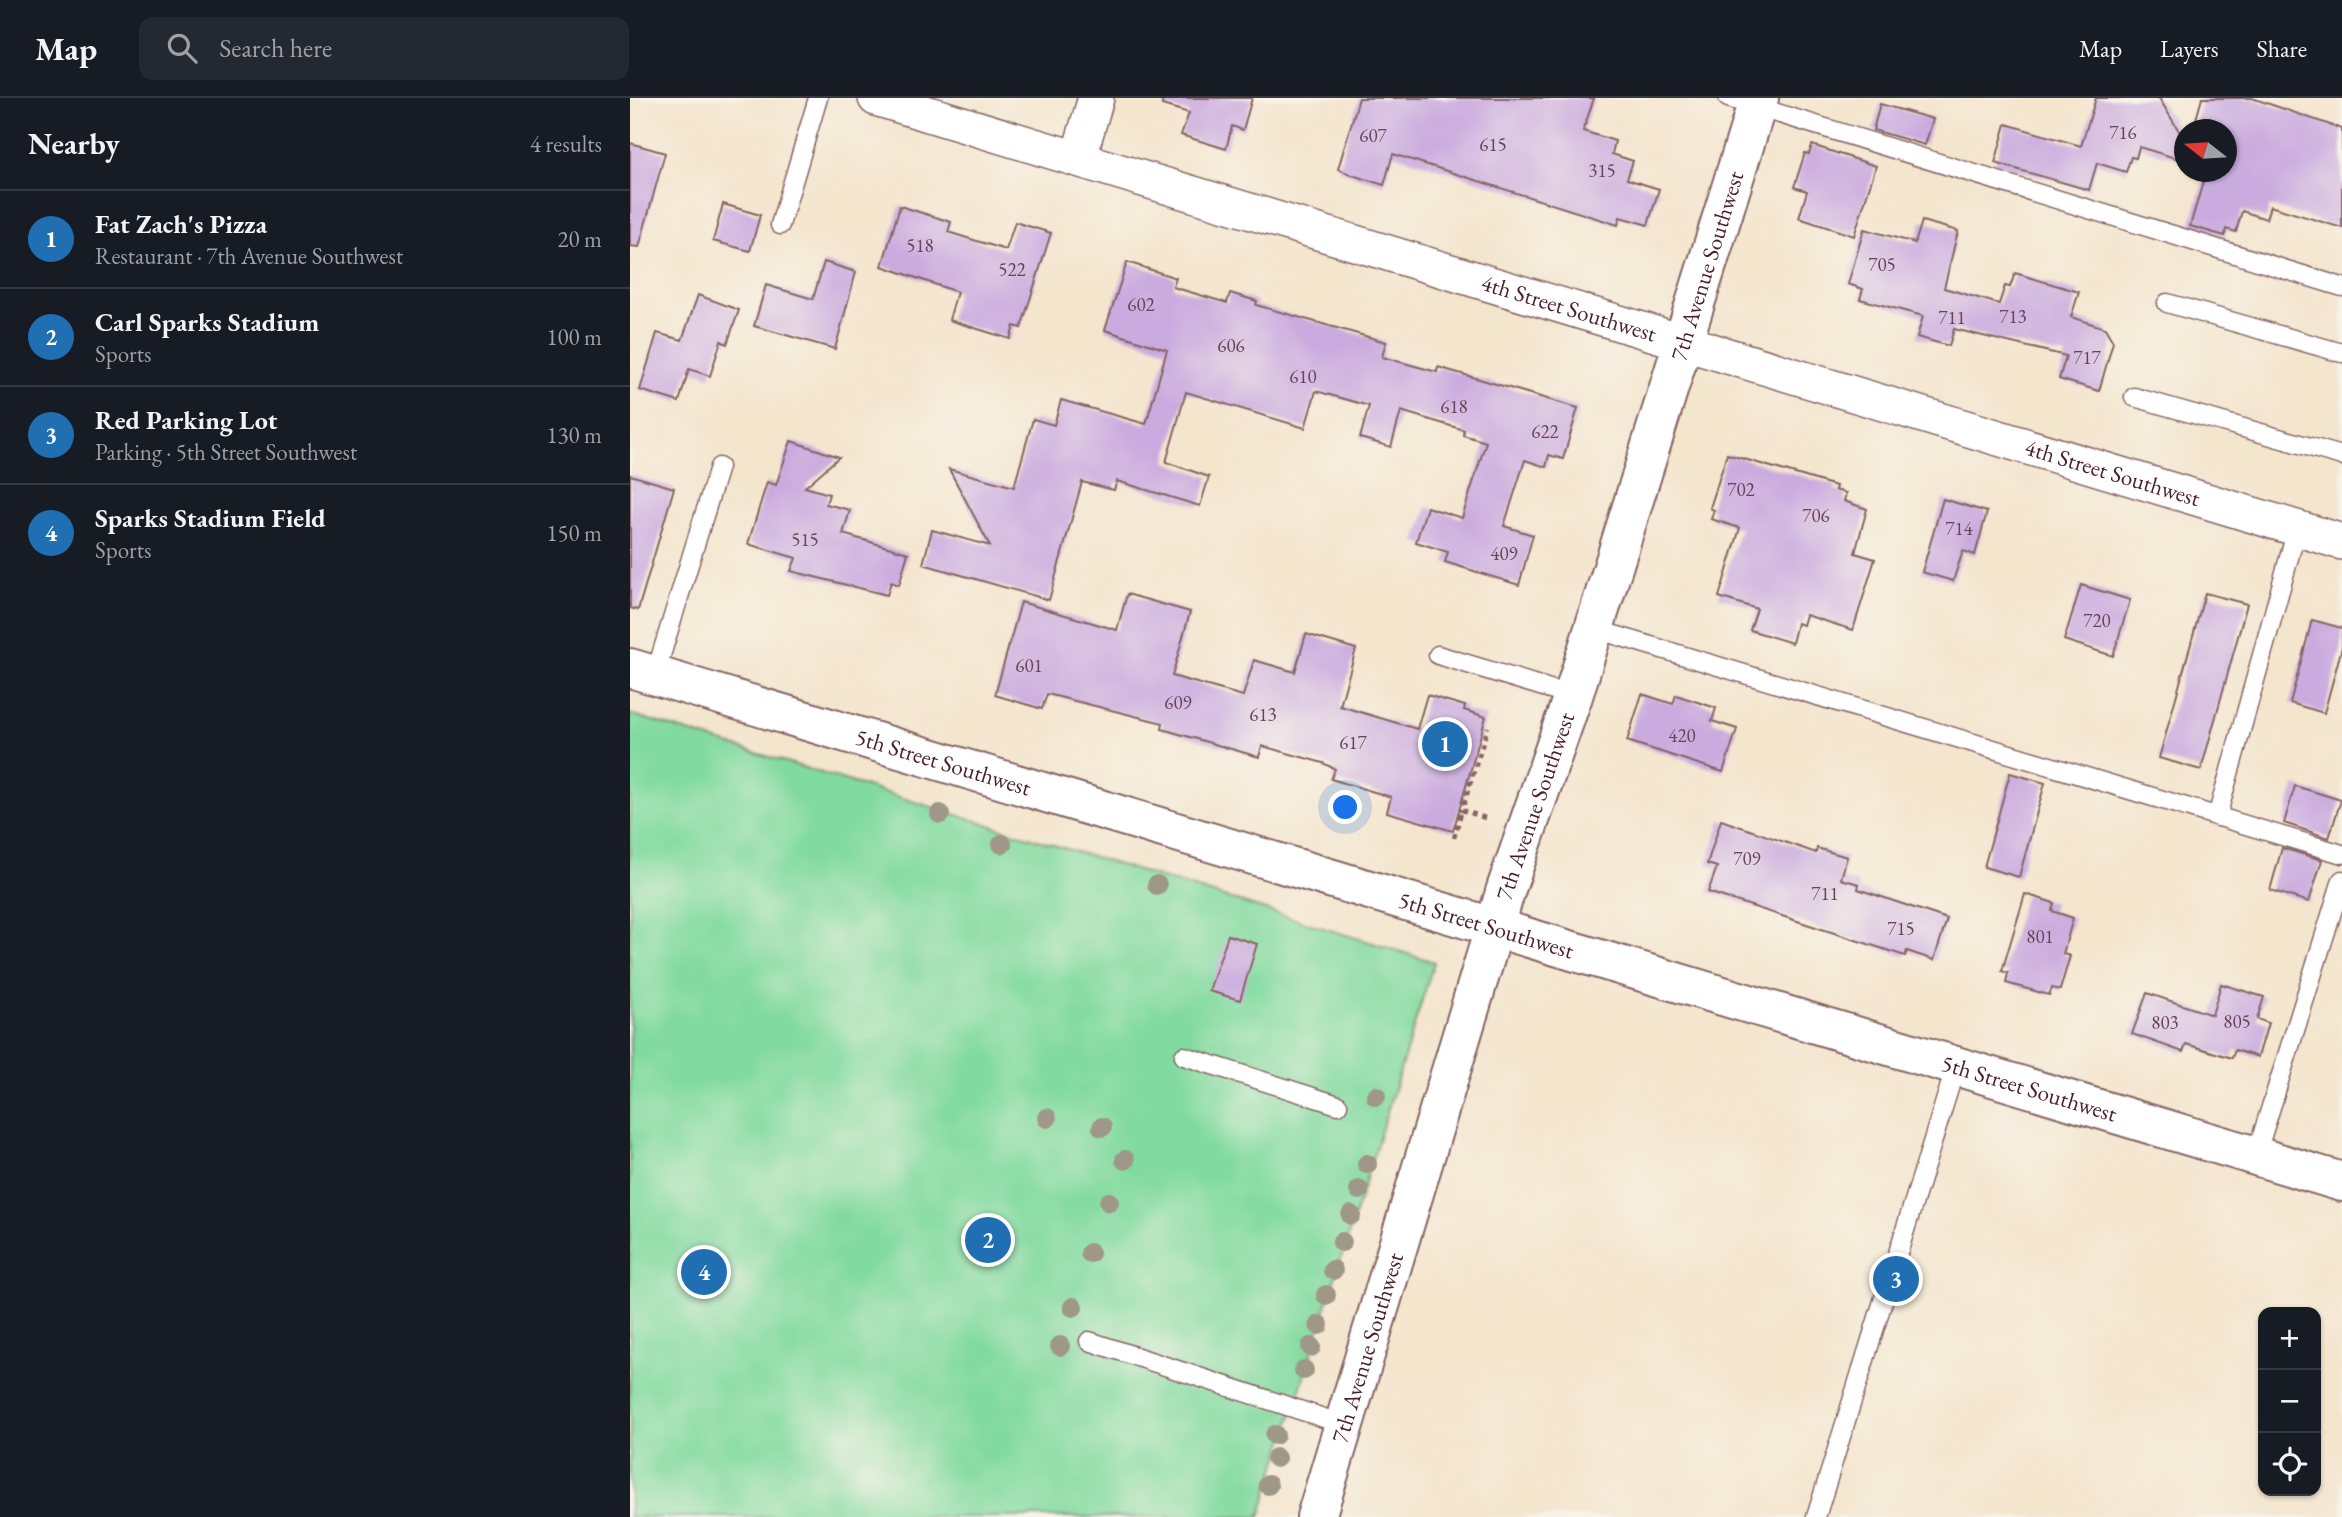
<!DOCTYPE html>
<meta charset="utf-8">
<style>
body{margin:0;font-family:"EB Garamond",serif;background:#242831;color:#f1f3f6}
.controls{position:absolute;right:21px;bottom:21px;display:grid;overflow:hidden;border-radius:14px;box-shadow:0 2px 5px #0004}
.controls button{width:63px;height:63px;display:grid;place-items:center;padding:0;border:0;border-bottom:2px solid #363941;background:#171b24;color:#f1f3f6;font:35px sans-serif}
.compass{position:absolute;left:1544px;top:21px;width:63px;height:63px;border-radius:50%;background:#171b24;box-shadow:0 2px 5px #0004;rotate:287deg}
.you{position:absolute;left:716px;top:710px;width:24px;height:24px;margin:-18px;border:5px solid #fff;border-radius:50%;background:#1a73e8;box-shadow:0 0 0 10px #1a73e833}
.badge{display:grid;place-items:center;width:46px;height:46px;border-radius:50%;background:#1f6fb2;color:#fff;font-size:23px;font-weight:700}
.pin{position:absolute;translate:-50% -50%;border:4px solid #fff;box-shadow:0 2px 7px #0006}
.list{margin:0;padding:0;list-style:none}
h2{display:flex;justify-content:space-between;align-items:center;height:91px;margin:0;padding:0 28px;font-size:30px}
h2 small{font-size:23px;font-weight:400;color:#9ea1a6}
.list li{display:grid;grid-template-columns:46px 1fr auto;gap:21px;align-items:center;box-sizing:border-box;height:98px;padding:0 28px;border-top:2px solid #363941}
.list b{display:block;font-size:26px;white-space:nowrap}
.list p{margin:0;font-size:23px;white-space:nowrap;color:#9ea1a6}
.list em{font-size:23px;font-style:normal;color:#9ea1a6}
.icon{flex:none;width:38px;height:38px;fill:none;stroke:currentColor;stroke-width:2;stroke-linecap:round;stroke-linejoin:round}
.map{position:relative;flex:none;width:1712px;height:1419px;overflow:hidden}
header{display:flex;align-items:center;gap:42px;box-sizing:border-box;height:98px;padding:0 35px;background:#171b24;border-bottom:2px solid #363941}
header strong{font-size:33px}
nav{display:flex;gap:38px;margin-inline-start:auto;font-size:24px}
.search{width:490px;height:63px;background:#242831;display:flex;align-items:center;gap:18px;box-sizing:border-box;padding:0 24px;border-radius:14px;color:#9ea1a6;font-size:26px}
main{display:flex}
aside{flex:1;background:#171b24}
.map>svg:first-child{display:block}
.green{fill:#81da9f;stroke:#667c65;stroke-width:2}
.building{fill:#caabdf}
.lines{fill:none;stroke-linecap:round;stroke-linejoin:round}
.service-casing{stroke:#866464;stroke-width:21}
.minor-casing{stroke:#866464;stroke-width:38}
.tertiary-casing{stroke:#866464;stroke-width:42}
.secondary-casing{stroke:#866464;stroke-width:42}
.path{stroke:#866464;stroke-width:4.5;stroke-dasharray:5 5;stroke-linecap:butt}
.service{stroke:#fff;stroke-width:18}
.minor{stroke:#fff;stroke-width:35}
.tertiary{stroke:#fff;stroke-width:38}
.secondary{stroke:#fff;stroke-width:38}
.tree{fill:#9f9787}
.labels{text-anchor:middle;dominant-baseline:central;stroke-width:5;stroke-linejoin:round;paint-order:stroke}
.number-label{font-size:19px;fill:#6a4258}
.street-label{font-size:23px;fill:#4a1f2b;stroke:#f7f3e8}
</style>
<header>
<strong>Map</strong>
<div class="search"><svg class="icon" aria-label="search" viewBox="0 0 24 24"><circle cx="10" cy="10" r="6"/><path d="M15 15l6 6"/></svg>Search here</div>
<nav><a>Map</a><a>Layers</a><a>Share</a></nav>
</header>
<main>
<aside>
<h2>Nearby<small>4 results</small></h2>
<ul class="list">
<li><span class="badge">1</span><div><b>Fat Zach's Pizza</b><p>Restaurant · 7th Avenue Southwest</p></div><em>20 m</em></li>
<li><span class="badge">2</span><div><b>Carl Sparks Stadium</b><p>Sports</p></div><em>100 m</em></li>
<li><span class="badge">3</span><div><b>Red Parking Lot</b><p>Parking · 5th Street Southwest</p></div><em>130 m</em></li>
<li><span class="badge">4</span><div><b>Sparks Stadium Field</b><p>Sports</p></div><em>150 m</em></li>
</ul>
</aside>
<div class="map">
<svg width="1712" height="1419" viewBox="0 0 1712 1419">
<rect width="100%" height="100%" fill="#f7f3e8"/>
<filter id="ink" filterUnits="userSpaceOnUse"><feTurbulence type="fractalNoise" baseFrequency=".0143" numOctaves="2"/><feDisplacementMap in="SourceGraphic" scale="14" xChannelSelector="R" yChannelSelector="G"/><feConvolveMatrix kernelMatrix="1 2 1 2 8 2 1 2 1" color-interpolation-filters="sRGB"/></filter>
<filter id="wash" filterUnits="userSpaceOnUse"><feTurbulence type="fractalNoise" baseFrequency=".00686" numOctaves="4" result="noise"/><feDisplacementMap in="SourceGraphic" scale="28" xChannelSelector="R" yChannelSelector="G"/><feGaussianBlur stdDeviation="1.57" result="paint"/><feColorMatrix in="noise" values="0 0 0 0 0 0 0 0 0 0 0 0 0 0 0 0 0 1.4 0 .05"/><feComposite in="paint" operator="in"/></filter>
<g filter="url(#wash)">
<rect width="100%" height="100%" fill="#f4e5cd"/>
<polygon class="green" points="0,616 804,864 630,1419 0,1419"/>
<g id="blocks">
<g class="building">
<polygon points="533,0 622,0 613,32 602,28 596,51 551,37 559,15 532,7"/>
<polygon points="729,0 964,0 953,33 985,43 982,56 1003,63 997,81 1029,91 1018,127 990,119 988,127 763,56 754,87 722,77 708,71"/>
<polygon points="1466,0 1529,0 1555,43 1555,63 1509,49 1506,60 1501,59 1496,74 1467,65 1459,92 1365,65 1376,26 1451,48"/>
<polygon points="1572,0 1622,0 1712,31 1712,130 1640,108 1636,121 1612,113 1606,134 1596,131 1595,138 1560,128 1576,74 1597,74 1597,32 1563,32"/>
<polygon points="1250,6 1303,21 1295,47 1243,32"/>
<polygon points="0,45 35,55 9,149 0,148"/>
<polygon points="1182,47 1246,68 1224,138 1169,120 1177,93 1164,89 1175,55 1179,56"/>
<polygon points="93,106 130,117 120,153 83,143"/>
<polygon points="270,108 321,124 318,134 376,152 385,124 421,135 391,230 384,228 380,241 319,222 327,194 252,168"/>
<polygon points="1292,123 1328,133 1314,190 1369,206 1375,188 1380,189 1385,175 1449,194 1441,219 1475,230 1483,244 1469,293 1429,281 1436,258 1324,231 1319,248 1287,239 1293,218 1230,201 1233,191 1218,186 1234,131 1285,145"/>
<polygon points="194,164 226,174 205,251 124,228 136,187 183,201"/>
<polygon points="497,164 546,180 543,189 597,205 600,195 627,203 626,207 756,244 752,259 807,274 808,269 948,310 933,361 919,357 916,369 895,362 874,428 903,437 889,487 815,464 818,454 786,444 797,409 832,420 856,344 833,337 834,332 771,313 761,349 730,340 739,308 686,293 675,330 556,294 536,364 579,379 570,408 487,383 484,392 452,384 419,502 293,466 302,432 360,448 319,371 384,389 403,321 424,327 431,302 516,326 537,252 475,232"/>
<polygon points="68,197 109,212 97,246 91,243 80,278 59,271 49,304 10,292 27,235 52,242"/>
<polygon points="161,343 209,359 175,389 199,396 196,406 220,412 213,436 278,455 269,487 261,484 257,497 161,473 166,460 118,446 137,384 146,387"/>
<polygon points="1097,356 1206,388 1205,392 1216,395 1214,403 1237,411 1225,455 1245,461 1223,532 1176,517 1173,527 1167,525 1162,545 1120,532 1127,511 1089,499 1110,430 1081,421 1084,412 1080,410"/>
<polygon points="0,377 44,390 8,512 0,510"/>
<polygon points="1313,401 1357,414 1345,457 1333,453 1323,483 1292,474"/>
<polygon points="1451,487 1500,502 1483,558 1434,542"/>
<polygon points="1575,495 1617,506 1571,672 1529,660"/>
<polygon points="497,496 560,514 542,578 613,598 624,562 665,574 676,536 726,551 710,608 787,631 797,597 835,608 834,612 856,619 823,733 757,714 761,699 701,681 705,671 693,665 632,648 629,659 532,631 533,625 417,596 412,611 365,597 391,504 487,532"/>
<polygon points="1682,522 1712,530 1712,549 1694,615 1660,605"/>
<polygon points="1012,596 1043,606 1046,597 1086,610 1082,623 1107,631 1093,674 997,643"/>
<polygon points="1380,675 1415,685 1389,779 1354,769"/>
<polygon points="1665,688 1711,702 1699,740 1654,725"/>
<polygon points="1091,722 1186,755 1187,750 1217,759 1211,781 1229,786 1228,791 1317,821 1304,862 1277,853 1275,858 1078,794 1087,769 1077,766"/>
<polygon points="1652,750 1692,762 1679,804 1640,792"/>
<polygon points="1395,796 1424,805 1422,813 1443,820 1433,856 1440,858 1430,892 1422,890 1419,897 1376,885 1378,875 1372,873"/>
<polygon points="598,837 627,846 610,902 579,893"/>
<polygon points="1591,886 1634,899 1627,921 1638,925 1628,959 1605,952 1602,960 1556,946 1553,954 1502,936 1517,895 1582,917"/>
</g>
</g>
</g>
<g filter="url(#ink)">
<use href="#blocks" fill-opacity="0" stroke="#866464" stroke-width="2"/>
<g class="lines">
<defs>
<g id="service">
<polyline points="1098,0 1712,189"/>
<polyline points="150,127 188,0"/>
<polyline points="1537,205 1712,255"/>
<polyline points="1504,299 1712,358"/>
<polyline points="965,531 1712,756"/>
<polyline points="808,557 943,598"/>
<polyline points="25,577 89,369"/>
<polyline points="1587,719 1667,431"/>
<polyline points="554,958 708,1007"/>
<polyline points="1626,1057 1712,782"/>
<polyline points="459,1243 715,1327"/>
<polyline points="1186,1419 1326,968"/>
</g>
<g id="minor">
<path id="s1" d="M 246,0 L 1712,444"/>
<polyline points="448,61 466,0"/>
</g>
<g id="tertiary">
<path id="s2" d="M 686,1419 L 876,791 L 943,598 L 1129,0"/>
</g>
<g id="secondary">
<path id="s3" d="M 0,570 L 1712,1084"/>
</g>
</defs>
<use href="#service" class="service-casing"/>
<use href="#minor" class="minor-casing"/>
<use href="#tertiary" class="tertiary-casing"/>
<use href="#secondary" class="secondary-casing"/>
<g class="path">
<polyline points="855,720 832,712 858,629"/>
<polyline points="824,740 832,712"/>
</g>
<use href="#service" class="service"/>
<use href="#minor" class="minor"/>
<use href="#tertiary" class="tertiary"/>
<use href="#secondary" class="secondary"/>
</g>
<g class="tree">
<circle cx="310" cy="716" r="10"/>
<circle cx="372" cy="746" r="10"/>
<circle cx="527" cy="787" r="10"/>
<circle cx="746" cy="998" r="10"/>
<circle cx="417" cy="1020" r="10"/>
<circle cx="472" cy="1029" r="10"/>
<circle cx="495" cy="1062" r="10"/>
<circle cx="737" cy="1066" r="10"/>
<circle cx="729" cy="1092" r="10"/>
<circle cx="479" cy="1104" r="10"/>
<circle cx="721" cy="1117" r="10"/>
<circle cx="712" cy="1144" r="10"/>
<circle cx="460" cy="1155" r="10"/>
<circle cx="703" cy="1172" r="10"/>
<circle cx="696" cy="1197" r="10"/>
<circle cx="443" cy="1209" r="10"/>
<circle cx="689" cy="1227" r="10"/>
<circle cx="430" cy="1248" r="10"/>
<circle cx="681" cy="1249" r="10"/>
<circle cx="674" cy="1272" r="10"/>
<circle cx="645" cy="1337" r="10"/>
<circle cx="646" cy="1360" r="10"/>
<circle cx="638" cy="1387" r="10"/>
</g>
</g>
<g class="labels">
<g class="number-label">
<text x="1493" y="34">716</text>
<text x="743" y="37">607</text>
<text x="863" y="46">615</text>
<text x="972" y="72">315</text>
<text x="290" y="147">518</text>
<text x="1252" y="166">705</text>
<text x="382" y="171">522</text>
<text x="511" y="206">602</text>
<text x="1383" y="218">713</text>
<text x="1322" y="219">711</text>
<text x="601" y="247">606</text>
<text x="1457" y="259">717</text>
<text x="673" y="278">610</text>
<text x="824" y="308">618</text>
<text x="915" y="333">622</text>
<text x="1111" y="391">702</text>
<text x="1186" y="417">706</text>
<text x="1329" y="430">714</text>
<text x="175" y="441">515</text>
<text x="874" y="455">409</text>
<text x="1467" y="522">720</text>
<text x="399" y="567">601</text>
<text x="548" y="604">609</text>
<text x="633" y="616">613</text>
<text x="1052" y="637">420</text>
<text x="723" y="644">617</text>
<text x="1117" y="760">709</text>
<text x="1195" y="795">711</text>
<text x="1271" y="830">715</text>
<text x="1410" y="838">801</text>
<text x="1607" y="923">805</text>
<text x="1535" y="924">803</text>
</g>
<g class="street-label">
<text stroke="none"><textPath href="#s2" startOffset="1311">7th Avenue Southwest</textPath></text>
<text stroke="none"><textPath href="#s1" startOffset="724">4th Street Southwest</textPath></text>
<text stroke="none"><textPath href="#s1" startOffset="1292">4th Street Southwest</textPath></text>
<text stroke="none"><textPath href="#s3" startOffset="327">5th Street Southwest</textPath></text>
<text stroke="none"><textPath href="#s2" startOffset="744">7th Avenue Southwest</textPath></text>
<text stroke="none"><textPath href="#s3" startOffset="894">5th Street Southwest</textPath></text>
<text stroke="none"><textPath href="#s3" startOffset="1461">5th Street Southwest</textPath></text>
<text stroke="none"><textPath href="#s2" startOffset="177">7th Avenue Southwest</textPath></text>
</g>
</g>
</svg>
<div class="controls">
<button>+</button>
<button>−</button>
<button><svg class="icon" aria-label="locate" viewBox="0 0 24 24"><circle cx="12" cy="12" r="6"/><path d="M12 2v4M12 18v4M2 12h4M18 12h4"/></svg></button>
</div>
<svg class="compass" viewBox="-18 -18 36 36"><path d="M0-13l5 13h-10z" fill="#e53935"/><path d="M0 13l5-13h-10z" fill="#9ea1a6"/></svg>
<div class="you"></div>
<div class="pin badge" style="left:815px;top:646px">1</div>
<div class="pin badge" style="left:358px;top:1142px">2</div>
<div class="pin badge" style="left:1266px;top:1181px">3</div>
<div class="pin badge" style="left:74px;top:1174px">4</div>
</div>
</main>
